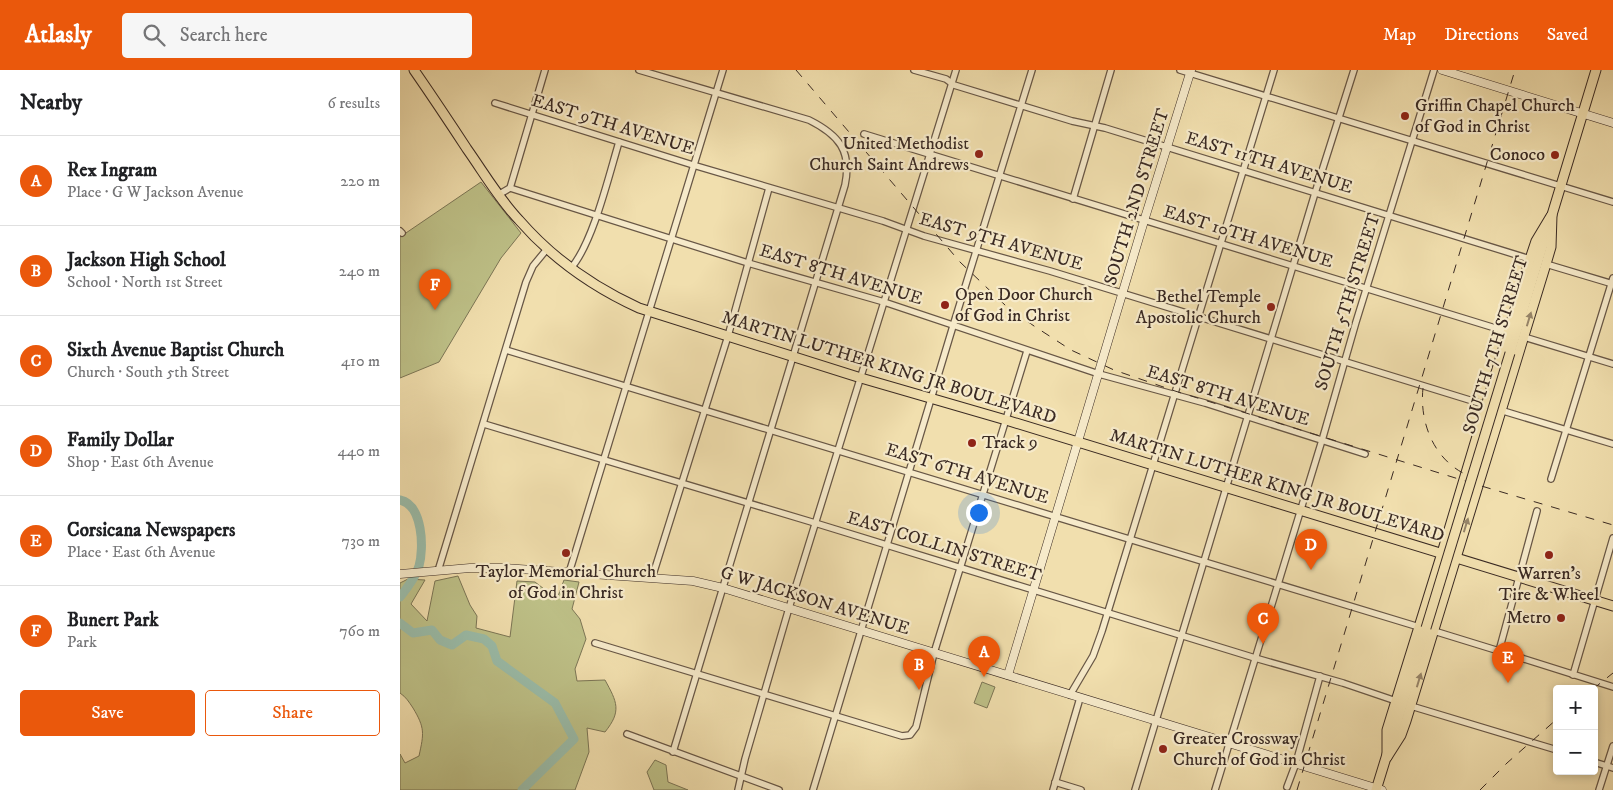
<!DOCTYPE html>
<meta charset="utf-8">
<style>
body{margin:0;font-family:"IM FELL DW Pica",serif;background:#f6f6f6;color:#202124}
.controls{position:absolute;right:15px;bottom:15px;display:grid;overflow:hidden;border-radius:5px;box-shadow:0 2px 8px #0003}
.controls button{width:45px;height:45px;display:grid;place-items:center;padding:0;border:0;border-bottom:1px solid #e0e0e0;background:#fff;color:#202124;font:25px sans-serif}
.you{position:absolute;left:578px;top:442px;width:18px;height:18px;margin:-12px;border:4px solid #fff;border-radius:50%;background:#1a73e8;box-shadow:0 0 0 8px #1a73e833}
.badge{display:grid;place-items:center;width:32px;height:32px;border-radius:50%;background:#ea580c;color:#fff;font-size:16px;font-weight:700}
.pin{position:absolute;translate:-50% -41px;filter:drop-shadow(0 1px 2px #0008)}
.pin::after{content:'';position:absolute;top:26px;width:18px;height:15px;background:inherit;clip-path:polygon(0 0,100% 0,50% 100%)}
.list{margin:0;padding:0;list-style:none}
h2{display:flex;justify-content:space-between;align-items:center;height:65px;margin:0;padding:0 20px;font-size:21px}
h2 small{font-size:16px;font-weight:400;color:#757577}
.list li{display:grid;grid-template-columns:32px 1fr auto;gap:15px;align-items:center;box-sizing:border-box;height:90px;padding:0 20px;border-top:1px solid #e0e0e0}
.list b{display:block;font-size:19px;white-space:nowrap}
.list p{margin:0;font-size:16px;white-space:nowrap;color:#757577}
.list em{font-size:16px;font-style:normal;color:#757577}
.actions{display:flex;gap:10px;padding:15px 20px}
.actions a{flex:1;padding:11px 0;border:1px solid #ea580c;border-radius:5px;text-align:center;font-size:18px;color:#ea580c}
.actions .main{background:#ea580c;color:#fff}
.icon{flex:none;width:28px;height:28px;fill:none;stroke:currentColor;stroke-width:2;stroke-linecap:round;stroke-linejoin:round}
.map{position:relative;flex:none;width:1213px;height:720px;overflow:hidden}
header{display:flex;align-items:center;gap:30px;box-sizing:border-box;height:70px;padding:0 25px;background:#ea580c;color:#fff}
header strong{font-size:24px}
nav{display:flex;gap:28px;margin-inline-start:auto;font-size:18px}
.search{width:350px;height:45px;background:#f6f6f6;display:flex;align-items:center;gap:12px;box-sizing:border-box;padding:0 18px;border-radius:5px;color:#757577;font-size:19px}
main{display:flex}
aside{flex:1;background:#fff}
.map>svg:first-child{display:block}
.green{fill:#bec188;stroke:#7c7656}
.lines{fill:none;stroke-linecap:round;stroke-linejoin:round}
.river{stroke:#9bbdaa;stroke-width:9}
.street-casing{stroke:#685746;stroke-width:8}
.secondary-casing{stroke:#3a2a23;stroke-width:9}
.primary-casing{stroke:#3a2a23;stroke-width:11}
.street{stroke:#f6eaca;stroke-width:5.5}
.secondary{stroke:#f6eaca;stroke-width:8}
.primary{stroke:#f1dfae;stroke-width:9}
.rail{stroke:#3a2a23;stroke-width:1;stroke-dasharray:9 9;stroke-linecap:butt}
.primary-bridge-casing{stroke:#3a2a23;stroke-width:11;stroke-linecap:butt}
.primary-bridge{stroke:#f1dfae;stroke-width:9}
.oneway{fill:#968468}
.poi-dot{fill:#8f2418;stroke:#f6eaca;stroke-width:2}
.labels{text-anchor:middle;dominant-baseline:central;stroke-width:4.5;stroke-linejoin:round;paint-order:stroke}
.poi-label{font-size:18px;fill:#3a2a23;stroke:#f6eaca;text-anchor:start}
.street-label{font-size:18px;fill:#3a2a23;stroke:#f6eaca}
</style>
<header>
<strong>Atlasly</strong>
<div class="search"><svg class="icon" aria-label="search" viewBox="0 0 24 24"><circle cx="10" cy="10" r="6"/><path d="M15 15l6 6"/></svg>Search here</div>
<nav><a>Map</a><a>Directions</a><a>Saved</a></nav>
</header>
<main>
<aside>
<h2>Nearby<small>6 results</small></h2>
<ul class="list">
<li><span class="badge">A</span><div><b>Rex Ingram</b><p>Place · G W Jackson Avenue</p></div><em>220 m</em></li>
<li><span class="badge">B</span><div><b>Jackson High School</b><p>School · North 1st Street</p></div><em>240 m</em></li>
<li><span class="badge">C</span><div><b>Sixth Avenue Baptist Church</b><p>Church · South 5th Street</p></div><em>410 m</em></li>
<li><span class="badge">D</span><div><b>Family Dollar</b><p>Shop · East 6th Avenue</p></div><em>440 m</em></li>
<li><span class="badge">E</span><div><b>Corsicana Newspapers</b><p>Place · East 6th Avenue</p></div><em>730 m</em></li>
<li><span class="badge">F</span><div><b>Bunert Park</b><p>Park</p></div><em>760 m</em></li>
</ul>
<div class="actions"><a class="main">Save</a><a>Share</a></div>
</aside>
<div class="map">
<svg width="1213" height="720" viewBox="0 0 1213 720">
<rect width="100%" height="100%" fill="#f1dfae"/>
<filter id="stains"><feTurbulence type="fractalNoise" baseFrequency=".004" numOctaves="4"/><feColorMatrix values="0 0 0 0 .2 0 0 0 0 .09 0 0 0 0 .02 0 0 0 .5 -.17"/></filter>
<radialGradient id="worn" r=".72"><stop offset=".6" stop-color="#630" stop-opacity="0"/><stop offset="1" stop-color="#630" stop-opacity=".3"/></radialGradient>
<g class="green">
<polygon points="81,112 121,163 101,188 39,292 0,308 0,167"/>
<path d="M 58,506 L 70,535 L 77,546 L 76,558 L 110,567 L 117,511 L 135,512 L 157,529 L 164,510 L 179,512 L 172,539 L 180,549 L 186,569 L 175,599 L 177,611 L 205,610 C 217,632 222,641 205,662 L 187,658 L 189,682 L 175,720 L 0,720 L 0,684 L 5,693 L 19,686 C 24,663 25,658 13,638 C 9,632 6,627 0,623 L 0,513 L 8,509 L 25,510 L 11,534 L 27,551 L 35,511 Z"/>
<polygon points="582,612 595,617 587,638 574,633"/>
<polygon points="255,690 266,695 268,712 288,720 254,720 247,702"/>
</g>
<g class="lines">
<g class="river">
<path d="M 0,430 C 23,435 24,478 19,496 C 16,507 7,518 0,527"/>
<polyline points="0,553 13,563 32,560 40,570 52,575 66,565 84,569 92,576 97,591 155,633 174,669 122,720"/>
</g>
<defs>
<g id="street">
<path d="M 239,0 L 409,50 C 439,65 452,81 445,115 L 273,682"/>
<polyline points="514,0 546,9 554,15 672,51 705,58 1130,189"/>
<polyline points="780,0 1213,132"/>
<polyline points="95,33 293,95 483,151 524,166 650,201 1089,336"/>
<polyline points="464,64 1108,262"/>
<polyline points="110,118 348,193 484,232 699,304 805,333 965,384"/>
<polyline points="98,125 110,118 145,0"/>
<polyline points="673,129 711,0"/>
<polyline points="0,161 2,163"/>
<polyline points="1146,194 1213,214"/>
<path d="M 171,198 C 193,173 209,105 219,72"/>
<polyline points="1124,267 1213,294"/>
<polyline points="106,280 1019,557"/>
<polyline points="1100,340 1213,374"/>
<polyline points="84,354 415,453 855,588 943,613 996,631"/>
<polyline points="1151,409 1213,208"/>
<polyline points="38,501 126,212 133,196 147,179"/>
<polyline points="169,503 323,0"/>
<polyline points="252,508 328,266 369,118"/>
<polyline points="1034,561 1099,581 1213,617"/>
<polyline points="195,573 502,666 510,665 516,657 534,583 627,281"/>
<polyline points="1099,581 1137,441"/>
<polyline points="1173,605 1213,468"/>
<polyline points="670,625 693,586 702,561 874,0"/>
<polyline points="1011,636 1157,680"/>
<polyline points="227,664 379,720"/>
<polyline points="1194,692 1213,698"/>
<polyline points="655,712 681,720"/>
<polyline points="887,717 896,693 920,606"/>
<polyline points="338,720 345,689 389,538 556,0"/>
<polyline points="413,720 553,256 632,0"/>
<polyline points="653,720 680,628"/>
<polyline points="735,720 915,123 954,0"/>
<polyline points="815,720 923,367 956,252 1034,0"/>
<polyline points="1199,720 1213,676"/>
</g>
<g id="secondary">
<polyline points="1042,0 1213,53"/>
<polyline points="0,504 70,498 103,498 293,511 323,518 460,560 982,720"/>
<polyline points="608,605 744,151 791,0"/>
</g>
<g id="primary">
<path d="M 14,0 C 32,26 50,53 67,79 C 84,103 99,129 119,150 C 152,188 193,217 239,238 L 461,308 L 606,350 L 1213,536"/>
<polyline points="1110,283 1196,0"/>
<polyline points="987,687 1001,665 1006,651 1146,194 1151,177 1152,145"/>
<polyline points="987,687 987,660 991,647 1042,483 1130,189 1136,171 1151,146"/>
<polyline points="976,720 1026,558"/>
</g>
</defs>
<use href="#street" class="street-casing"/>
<use href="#secondary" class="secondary-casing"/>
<use href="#primary" class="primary-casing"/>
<use href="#street" class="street"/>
<use href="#secondary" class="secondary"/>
<use href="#primary" class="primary"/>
<g class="rail">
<polyline points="396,0 560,192 606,236 634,256 671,280 714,300 775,321 1078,415 1213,455"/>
<path d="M 1023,318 C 1019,355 1036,394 1072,407"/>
<polyline points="1193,619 1213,603"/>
<polyline points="897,720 1115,0"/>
<polyline points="1080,720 1107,693 1157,649"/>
</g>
<defs>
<polyline id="primary-bridge" points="1026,558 1110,283"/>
</defs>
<use href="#primary-bridge" class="primary-bridge-casing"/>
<use href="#primary-bridge" class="primary-bridge"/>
</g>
<defs><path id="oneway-solid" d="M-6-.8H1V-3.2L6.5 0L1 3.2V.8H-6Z" transform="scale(1.25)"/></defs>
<g class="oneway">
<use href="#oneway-solid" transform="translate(1129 249) rotate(-73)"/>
<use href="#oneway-solid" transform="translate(1066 455) rotate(-73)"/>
<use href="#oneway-solid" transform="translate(1019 610) rotate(-73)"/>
</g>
<g class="poi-dot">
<circle cx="1005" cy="46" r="5"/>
<circle cx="579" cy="84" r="5"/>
<circle cx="1155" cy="85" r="5"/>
<circle cx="545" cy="235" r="5"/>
<circle cx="871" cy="237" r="5"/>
<circle cx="572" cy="373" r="5"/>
<circle cx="166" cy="483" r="5"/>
<circle cx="1149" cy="485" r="5"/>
<circle cx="1161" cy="548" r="5"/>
<circle cx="763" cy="679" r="5"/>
</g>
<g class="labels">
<g class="poi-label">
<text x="1015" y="36">Griffin Chapel Church<tspan x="1015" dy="21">of God in Christ</tspan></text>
<text x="569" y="74" text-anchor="end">United Methodist<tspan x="569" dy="21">Church Saint Andrews</tspan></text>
<text x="1145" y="85" text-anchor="end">Conoco</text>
<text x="555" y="225">Open Door Church<tspan x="555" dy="21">of God in Christ</tspan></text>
<text x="861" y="227" text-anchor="end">Bethel Temple<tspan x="861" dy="21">Apostolic Church</tspan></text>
<text x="582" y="373">Track 9</text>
<text x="166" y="502" text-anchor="middle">Taylor Memorial Church<tspan x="166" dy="21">of God in Christ</tspan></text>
<text x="1149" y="504" text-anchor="middle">Warren's<tspan x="1149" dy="21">Tire &amp; Wheel</tspan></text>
<text x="1151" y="548" text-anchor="end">Metro</text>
<text x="773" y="669">Greater Crossway<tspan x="773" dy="21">Church of God in Christ</tspan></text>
</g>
<g class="street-label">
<text transform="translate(213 55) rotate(17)">EAST 9TH AVENUE</text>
<text transform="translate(869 93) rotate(17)">EAST 11TH AVENUE</text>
<text transform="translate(737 127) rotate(-73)">SOUTH 2ND STREET</text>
<text transform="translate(848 167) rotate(17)">EAST 10TH AVENUE</text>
<text transform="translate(601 172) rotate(16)">EAST 9TH AVENUE</text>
<text transform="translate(441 205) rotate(17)">EAST 8TH AVENUE</text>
<text transform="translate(948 232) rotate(-73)">SOUTH 5TH STREET</text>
<text transform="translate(1096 275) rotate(-73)">SOUTH 7TH STREET</text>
<text transform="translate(489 298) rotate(17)">MARTIN LUTHER KING JR BOULEVARD</text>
<text transform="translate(828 326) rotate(17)">EAST 8TH AVENUE</text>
<text transform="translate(567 404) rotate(17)">EAST 6TH AVENUE</text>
<text transform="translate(877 416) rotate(17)">MARTIN LUTHER KING JR BOULEVARD</text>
<text transform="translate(544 477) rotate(17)">EAST COLLIN STREET</text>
<text transform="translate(415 531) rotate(17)">G W JACKSON AVENUE</text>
</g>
</g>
<rect width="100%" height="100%" filter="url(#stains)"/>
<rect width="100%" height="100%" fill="url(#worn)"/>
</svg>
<div class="controls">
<button>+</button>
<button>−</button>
</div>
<div class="you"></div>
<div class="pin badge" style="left:584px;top:607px">A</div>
<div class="pin badge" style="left:519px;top:620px">B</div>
<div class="pin badge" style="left:863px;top:574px">C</div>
<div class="pin badge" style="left:911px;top:500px">D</div>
<div class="pin badge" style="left:1108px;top:613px">E</div>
<div class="pin badge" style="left:35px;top:240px">F</div>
</div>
</main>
